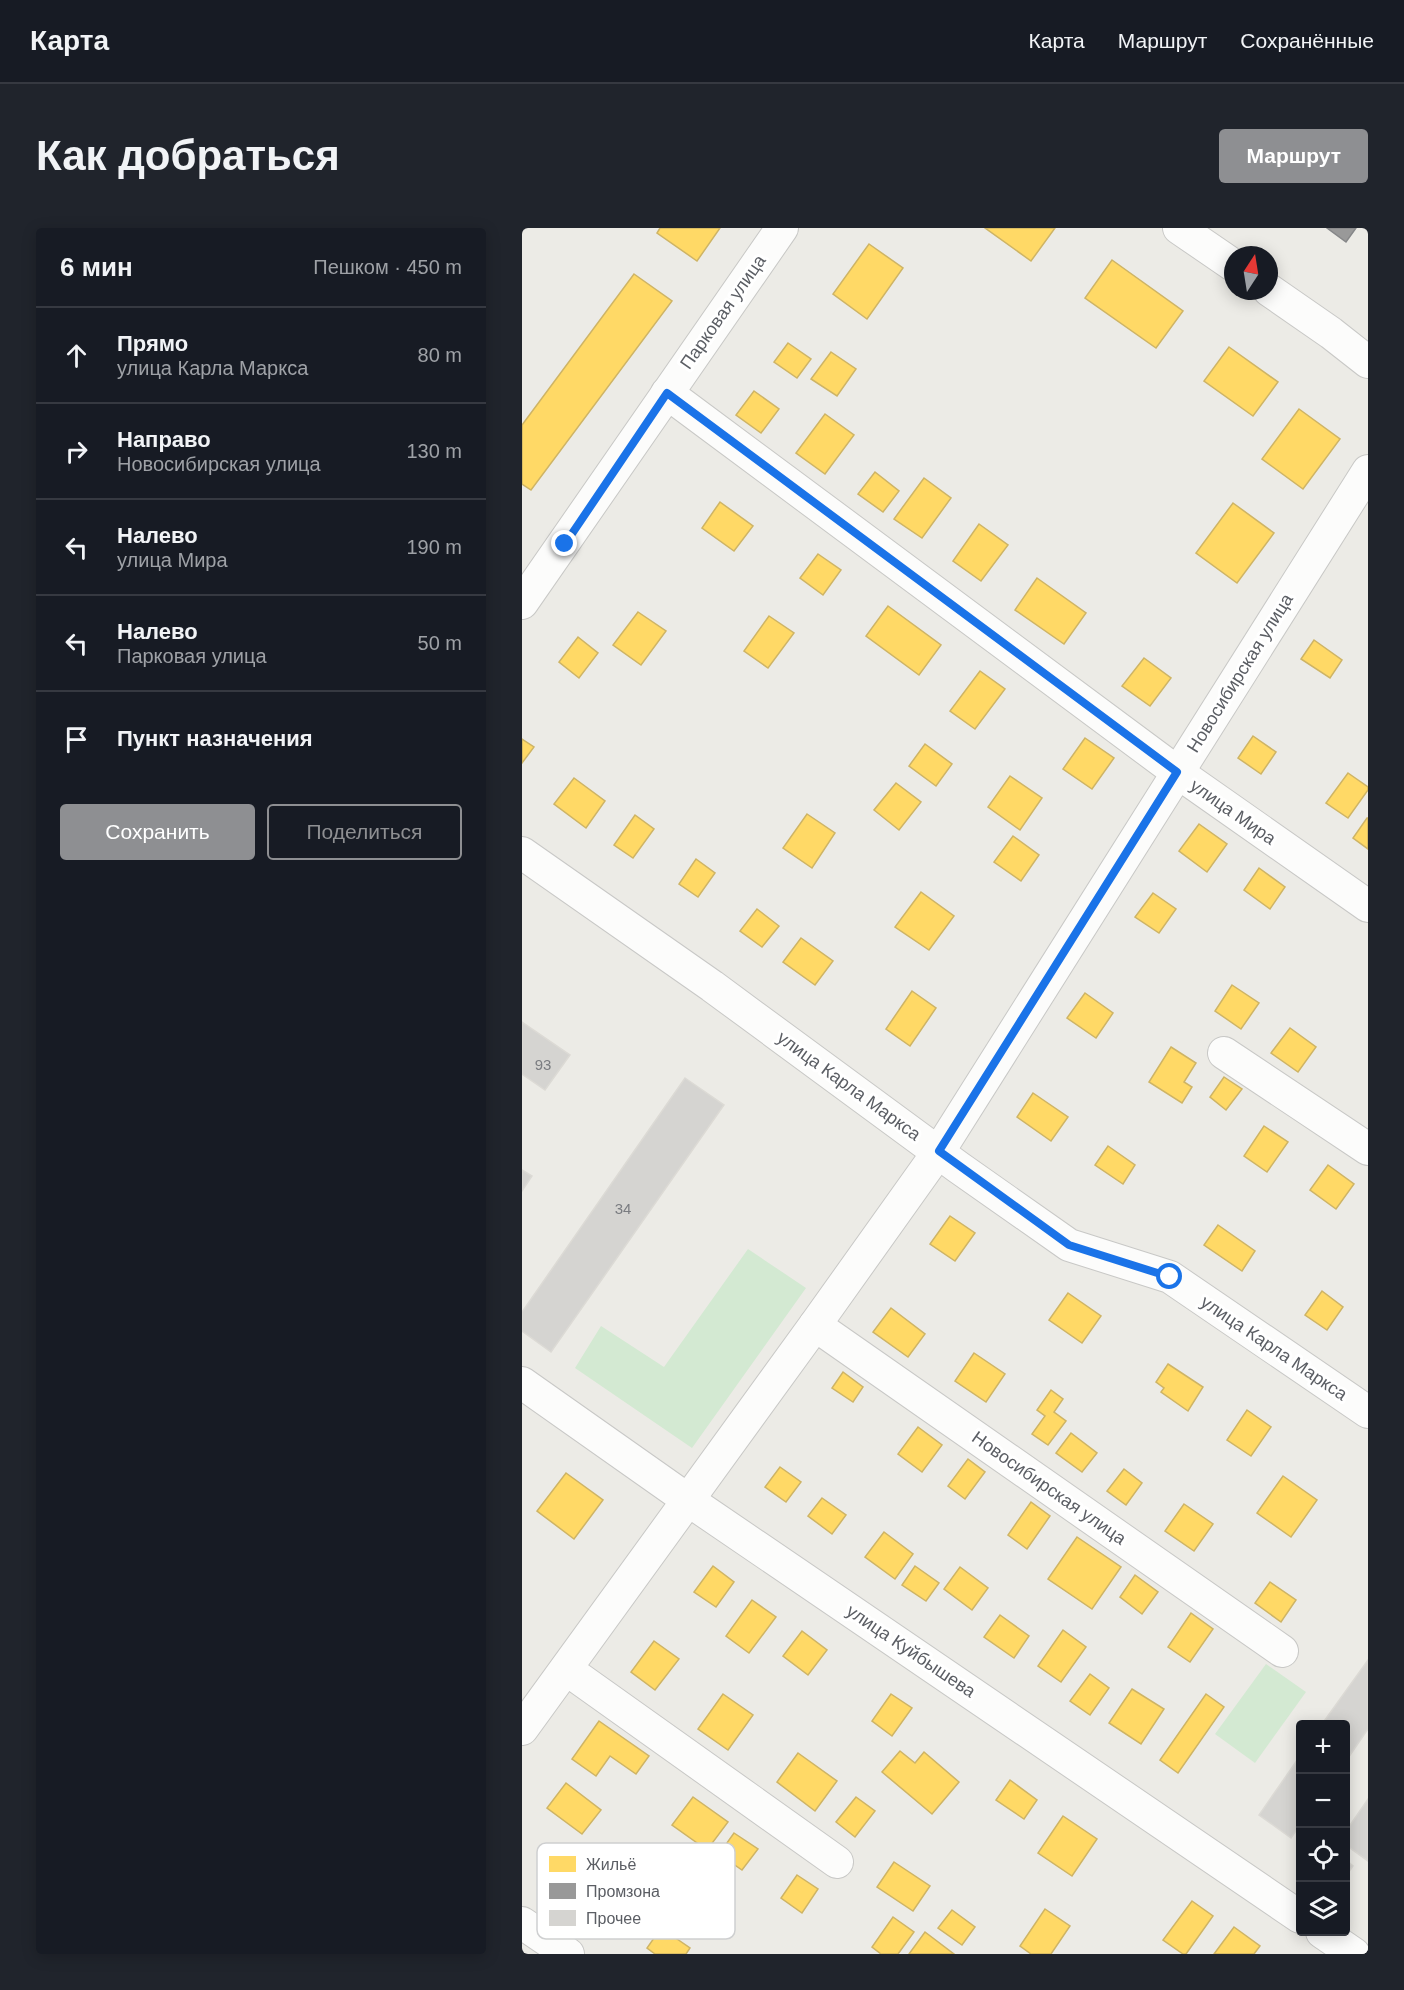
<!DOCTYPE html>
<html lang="ru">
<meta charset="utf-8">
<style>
body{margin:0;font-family:Arial,sans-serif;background:#20242c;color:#f1f3f6}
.controls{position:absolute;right:18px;bottom:18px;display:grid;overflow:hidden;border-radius:6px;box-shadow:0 3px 15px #0003}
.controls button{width:54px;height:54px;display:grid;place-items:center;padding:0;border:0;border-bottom:2px solid #363941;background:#171b24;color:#f1f3f6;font:30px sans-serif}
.compass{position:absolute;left:702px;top:18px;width:54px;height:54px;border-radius:50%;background:#171b24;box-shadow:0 3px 15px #0003;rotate:12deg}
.stop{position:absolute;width:18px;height:18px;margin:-14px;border:4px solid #1a73e8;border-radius:50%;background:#fff}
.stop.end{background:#1a73e8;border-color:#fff;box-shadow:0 2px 6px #0008}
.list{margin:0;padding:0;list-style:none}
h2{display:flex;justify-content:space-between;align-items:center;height:78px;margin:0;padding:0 24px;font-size:26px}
h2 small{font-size:20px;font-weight:400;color:#9ea1a6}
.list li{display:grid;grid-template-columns:39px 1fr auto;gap:18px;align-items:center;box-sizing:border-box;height:96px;padding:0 24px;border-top:2px solid #363941}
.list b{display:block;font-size:22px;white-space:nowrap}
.list p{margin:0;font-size:20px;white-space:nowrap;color:#9ea1a6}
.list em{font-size:20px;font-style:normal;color:#9ea1a6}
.actions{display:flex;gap:12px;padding:18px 24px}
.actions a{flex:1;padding:14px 0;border:2px solid #8e8f92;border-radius:6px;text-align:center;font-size:21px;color:#8e8f92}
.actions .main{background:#8e8f92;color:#fff}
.icon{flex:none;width:33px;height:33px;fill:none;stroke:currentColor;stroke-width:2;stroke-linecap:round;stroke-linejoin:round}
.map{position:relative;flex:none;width:846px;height:1726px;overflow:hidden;border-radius:6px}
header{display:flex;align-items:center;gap:36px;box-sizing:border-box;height:84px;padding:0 30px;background:#171b24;border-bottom:2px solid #363941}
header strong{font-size:28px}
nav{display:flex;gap:33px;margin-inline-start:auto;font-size:21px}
.intro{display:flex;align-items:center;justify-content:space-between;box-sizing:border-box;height:144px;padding:0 36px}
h1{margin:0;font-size:42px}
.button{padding:15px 27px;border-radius:6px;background:#8e8f92;color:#fff;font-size:21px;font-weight:700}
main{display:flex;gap:36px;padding:0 36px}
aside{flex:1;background:#171b24;border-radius:6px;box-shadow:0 3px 15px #0003}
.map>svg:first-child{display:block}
.green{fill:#d3e9d2}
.homes{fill:#ffd966;stroke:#ceb465;stroke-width:1.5}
.industry{fill:#999;stroke:#868789;stroke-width:1.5}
.building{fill:#d5d4d1;stroke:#dcdad5;stroke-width:1.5}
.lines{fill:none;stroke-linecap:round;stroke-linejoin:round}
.minor-casing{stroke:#c8c8c6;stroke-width:34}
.minor{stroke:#fcfcfb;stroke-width:32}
.route{stroke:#1a73e8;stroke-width:8}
.labels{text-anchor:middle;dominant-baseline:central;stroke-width:6;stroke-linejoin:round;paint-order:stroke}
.number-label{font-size:15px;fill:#7a7c80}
.street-label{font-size:18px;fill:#5b5e64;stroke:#fff}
.key{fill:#fff;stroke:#cecfd0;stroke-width:1.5}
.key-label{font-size:16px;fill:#5b5e64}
</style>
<header>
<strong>Карта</strong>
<nav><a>Карта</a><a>Маршрут</a><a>Сохранённые</a></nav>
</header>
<div class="intro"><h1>Как добраться</h1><a class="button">Маршрут</a></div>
<main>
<aside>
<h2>6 мин<small>Пешком · 450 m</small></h2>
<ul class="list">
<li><svg class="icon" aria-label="ahead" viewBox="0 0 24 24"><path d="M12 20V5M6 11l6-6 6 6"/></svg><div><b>Прямо</b><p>улица Карла Маркса</p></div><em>80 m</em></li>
<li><svg class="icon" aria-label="right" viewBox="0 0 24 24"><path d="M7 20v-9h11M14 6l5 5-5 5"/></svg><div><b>Направо</b><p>Новосибирская улица</p></div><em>130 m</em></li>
<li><svg class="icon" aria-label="left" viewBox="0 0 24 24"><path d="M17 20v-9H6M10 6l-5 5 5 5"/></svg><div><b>Налево</b><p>улица Мира</p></div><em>190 m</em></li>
<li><svg class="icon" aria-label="left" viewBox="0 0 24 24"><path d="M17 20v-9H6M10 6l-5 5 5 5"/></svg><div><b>Налево</b><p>Парковая улица</p></div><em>50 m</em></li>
<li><svg class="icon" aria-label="arrive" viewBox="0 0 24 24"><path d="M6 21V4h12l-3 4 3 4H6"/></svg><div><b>Пункт назначения</b></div></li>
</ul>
<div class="actions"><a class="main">Сохранить</a><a>Поделиться</a></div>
</aside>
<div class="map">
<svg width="846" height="1726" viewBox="0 0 846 1726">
<rect width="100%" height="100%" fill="#ecebe6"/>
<g class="green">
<polygon points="226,1021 284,1060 170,1220 53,1140 79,1098 142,1139"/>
<polygon points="744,1436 784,1464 733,1535 693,1506"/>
</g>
<g class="homes">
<polygon points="138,0 198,0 175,33 135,5"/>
<polygon points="463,0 533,0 509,33"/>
<polygon points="347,16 381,40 345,91 311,66"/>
<polygon points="590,32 661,83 634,120 563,70"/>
<polygon points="112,46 150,73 9,262 0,256 0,197"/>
<polygon points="266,115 289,131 275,150 252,134"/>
<polygon points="707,119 756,154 731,188 682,153"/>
<polygon points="309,124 334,141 315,168 289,151"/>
<polygon points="232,163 257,181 239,205 214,187"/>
<polygon points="777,181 818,211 781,261 740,231"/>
<polygon points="303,186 332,207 303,246 274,225"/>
<polygon points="353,244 377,263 361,284 336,266"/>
<polygon points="402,250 429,270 400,310 372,291"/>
<polygon points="198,274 231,298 212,323 180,300"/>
<polygon points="711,275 752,305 715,355 674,325"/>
<polygon points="457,296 486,317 459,353 431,333"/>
<polygon points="296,326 319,342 301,367 278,350"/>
<polygon points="515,350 564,385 542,416 493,382"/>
<polygon points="366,378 419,417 397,447 344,408"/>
<polygon points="116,384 144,403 119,437 91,417"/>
<polygon points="247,388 272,405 246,440 222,423"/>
<polygon points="56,409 76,425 57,450 37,434"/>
<polygon points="792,412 820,432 808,450 779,431"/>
<polygon points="622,430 649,450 628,478 600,458"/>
<polygon points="458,443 483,461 453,501 428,483"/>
<polygon points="731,508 754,524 739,546 716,530"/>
<polygon points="563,510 592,530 570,561 541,541"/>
<polygon points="0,511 12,519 0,535"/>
<polygon points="403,516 430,536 414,558 387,538"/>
<polygon points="826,545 846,559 846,562 826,590 804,575"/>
<polygon points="488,548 520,570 498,602 466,579"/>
<polygon points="52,550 83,573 64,600 32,576"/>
<polygon points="374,555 399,574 377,602 352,582"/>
<polygon points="285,586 313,605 290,640 261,620"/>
<polygon points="113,587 132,601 111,630 92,617"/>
<polygon points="845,590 846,590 846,621 831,610"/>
<polygon points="677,596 705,616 685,644 657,623"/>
<polygon points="491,608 517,627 499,653 472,634"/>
<polygon points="174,631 193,645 176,669 157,656"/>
<polygon points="737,640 763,659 748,681 722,662"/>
<polygon points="399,664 432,688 407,722 373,699"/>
<polygon points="631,665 654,681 637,705 613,689"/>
<polygon points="235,681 257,698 240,719 218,703"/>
<polygon points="279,710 311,733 293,757 261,734"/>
<polygon points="710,757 737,775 719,801 693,783"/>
<polygon points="390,763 414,780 388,818 364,801"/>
<polygon points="563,765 591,785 574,810 545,790"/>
<polygon points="768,800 794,819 776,844 749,825"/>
<polygon points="649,819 674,835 662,854 670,859 660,875 627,854"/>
<polygon points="702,849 720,861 704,882 688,869"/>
<polygon points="511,865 546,889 529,913 495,889"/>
<polygon points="742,898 766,914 745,944 722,928"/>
<polygon points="586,918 613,937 601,956 573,937"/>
<polygon points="806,937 832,956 814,981 788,962"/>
<polygon points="428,988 453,1005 433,1033 408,1016"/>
<polygon points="696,997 733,1023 720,1043 682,1017"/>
<polygon points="800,1063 821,1079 805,1102 783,1087"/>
<polygon points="546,1065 579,1088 560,1115 527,1092"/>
<polygon points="369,1080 403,1106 386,1129 351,1104"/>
<polygon points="452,1125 483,1146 464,1174 433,1153"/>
<polygon points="646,1136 681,1159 666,1183 639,1164 642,1160 634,1154"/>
<polygon points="321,1144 341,1159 331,1174 310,1160"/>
<polygon points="529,1162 541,1171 532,1184 544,1193 526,1217 510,1206 523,1188 515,1182"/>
<polygon points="725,1182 749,1199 729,1228 705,1212"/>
<polygon points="396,1199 420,1217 400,1244 376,1226"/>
<polygon points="549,1205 575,1225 560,1244 534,1225"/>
<polygon points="446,1231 463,1244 443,1271 426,1258"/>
<polygon points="258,1239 279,1254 264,1274 243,1259"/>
<polygon points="602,1241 620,1255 604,1277 585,1263"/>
<polygon points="44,1245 81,1272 52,1311 15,1283"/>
<polygon points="761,1248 795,1272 769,1309 735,1285"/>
<polygon points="300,1270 324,1287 310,1306 286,1288"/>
<polygon points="509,1274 528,1288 505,1321 486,1307"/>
<polygon points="662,1276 691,1296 672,1323 643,1303"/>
<polygon points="362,1304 391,1326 373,1351 343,1329"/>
<polygon points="555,1309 599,1339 570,1381 526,1351"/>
<polygon points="191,1338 212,1354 194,1379 172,1364"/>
<polygon points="393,1338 417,1355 404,1373 380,1357"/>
<polygon points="438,1339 466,1360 450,1382 422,1361"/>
<polygon points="613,1347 636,1364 620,1386 598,1369"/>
<polygon points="748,1354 774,1372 759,1394 733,1375"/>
<polygon points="230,1372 254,1389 227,1425 204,1408"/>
<polygon points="669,1385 691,1401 668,1434 646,1419"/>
<polygon points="478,1387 507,1408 492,1430 462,1409"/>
<polygon points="541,1402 564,1419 539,1454 516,1438"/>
<polygon points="280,1403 305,1422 286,1447 261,1428"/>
<polygon points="132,1413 157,1431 133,1462 109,1444"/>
<polygon points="568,1446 587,1460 568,1487 548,1473"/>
<polygon points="610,1461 642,1481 619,1516 587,1495"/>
<polygon points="201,1466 231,1487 206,1522 176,1501"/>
<polygon points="369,1466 390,1480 370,1508 350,1493"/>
<polygon points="684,1466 702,1479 656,1545 638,1532"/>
<polygon points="77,1493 127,1528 114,1546 88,1528 74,1548 50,1531"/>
<polygon points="378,1523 393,1535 402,1524 437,1554 410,1586 360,1544"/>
<polygon points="276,1525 315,1553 293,1583 255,1554"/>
<polygon points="488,1552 515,1572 502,1591 474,1572"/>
<polygon points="44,1555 79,1582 60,1606 25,1580"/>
<polygon points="171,1569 206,1594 185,1622 150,1597"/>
<polygon points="334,1569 353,1583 333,1609 314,1594"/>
<polygon points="541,1588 575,1611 550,1648 516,1625"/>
<polygon points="212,1605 236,1621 220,1642 197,1626"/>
<polygon points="372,1634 408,1658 391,1683 355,1659"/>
<polygon points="275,1647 296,1661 280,1685 259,1670"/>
<polygon points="670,1673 691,1688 664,1726 661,1726 641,1712"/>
<polygon points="523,1681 548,1698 529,1726 509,1726 498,1718"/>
<polygon points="430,1682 453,1699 440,1717 416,1700"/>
<polygon points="371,1689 392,1704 376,1726 359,1726 350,1719"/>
<polygon points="712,1699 738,1718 732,1726 692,1726"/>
<polygon points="139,1700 168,1720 164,1726 133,1726 125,1720"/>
<polygon points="403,1704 432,1726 387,1726"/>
</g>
<polygon class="industry" points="805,0 834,0 824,14"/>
<g class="building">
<polygon points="0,794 48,827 23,862 0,846"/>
<polygon points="163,850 202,877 29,1124 0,1103 0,1084"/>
<polygon points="0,942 10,948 0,963"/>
<polygon points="846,1432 846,1501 824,1533 824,1496 800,1496"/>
<polygon points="778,1528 778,1597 769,1610 737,1587"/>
<polygon points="846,1571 846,1633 824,1617 824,1603"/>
<polygon points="824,1632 831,1638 824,1648"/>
</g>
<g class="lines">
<defs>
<g id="minor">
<polyline points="657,0 711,37"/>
<polyline points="747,62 809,105 846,134"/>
<polyline points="145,165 655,544 846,678"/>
<polyline points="0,375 260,0"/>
<polyline points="0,625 190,758 436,939 547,1017 648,1049 846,1184"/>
<polyline points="702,825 846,921"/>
<polyline points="293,1097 760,1423"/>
<polyline points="0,1155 166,1272 778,1689"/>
<polyline points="44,1441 315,1634"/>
<polyline points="0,1501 293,1097 417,923 846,243"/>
<polyline points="0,1695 46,1726"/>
<polyline points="800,1704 832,1726"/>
</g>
</defs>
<use href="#minor" class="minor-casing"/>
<use href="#minor" class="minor"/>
</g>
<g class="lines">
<polyline class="route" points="43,316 145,165 655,544 417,923 547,1017 648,1049"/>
</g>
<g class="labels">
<g class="number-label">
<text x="21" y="836">93</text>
<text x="101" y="980">34</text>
</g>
<g class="street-label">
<text transform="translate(201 84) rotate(-55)">Парковая улица</text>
<text transform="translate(718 445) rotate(-58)">Новосибирская улица</text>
<text transform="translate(711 584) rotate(35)">улица Мира</text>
<text transform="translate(327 858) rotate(36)">улица Карла Маркса</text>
<text transform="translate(752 1120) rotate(34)">улица Карла Маркса</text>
<text transform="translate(527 1260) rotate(35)">Новосибирская улица</text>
<text transform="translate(389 1423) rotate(34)">улица Куйбышева</text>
</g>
</g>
<rect x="15" y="1615" width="198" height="96" rx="9" class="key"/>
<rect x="27" y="1628" width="27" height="16" fill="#ffd966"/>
<rect x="27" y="1655" width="27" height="16" fill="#999"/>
<rect x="27" y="1682" width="27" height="16" fill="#d5d4d1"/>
<g class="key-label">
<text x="64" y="1642">Жильё</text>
<text x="64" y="1669">Промзона</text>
<text x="64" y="1696">Прочее</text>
</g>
</svg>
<div class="controls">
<button>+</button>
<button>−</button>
<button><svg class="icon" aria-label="locate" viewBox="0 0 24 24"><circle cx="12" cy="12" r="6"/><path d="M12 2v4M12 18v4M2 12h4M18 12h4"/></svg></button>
<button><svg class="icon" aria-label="layers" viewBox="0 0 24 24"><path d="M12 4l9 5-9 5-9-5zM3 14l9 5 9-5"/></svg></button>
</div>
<svg class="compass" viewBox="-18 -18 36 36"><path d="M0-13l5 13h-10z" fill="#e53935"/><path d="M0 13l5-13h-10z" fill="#9ea1a6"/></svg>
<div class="stop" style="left:648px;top:1049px"></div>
<div class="stop end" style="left:43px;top:316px"></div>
</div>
</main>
